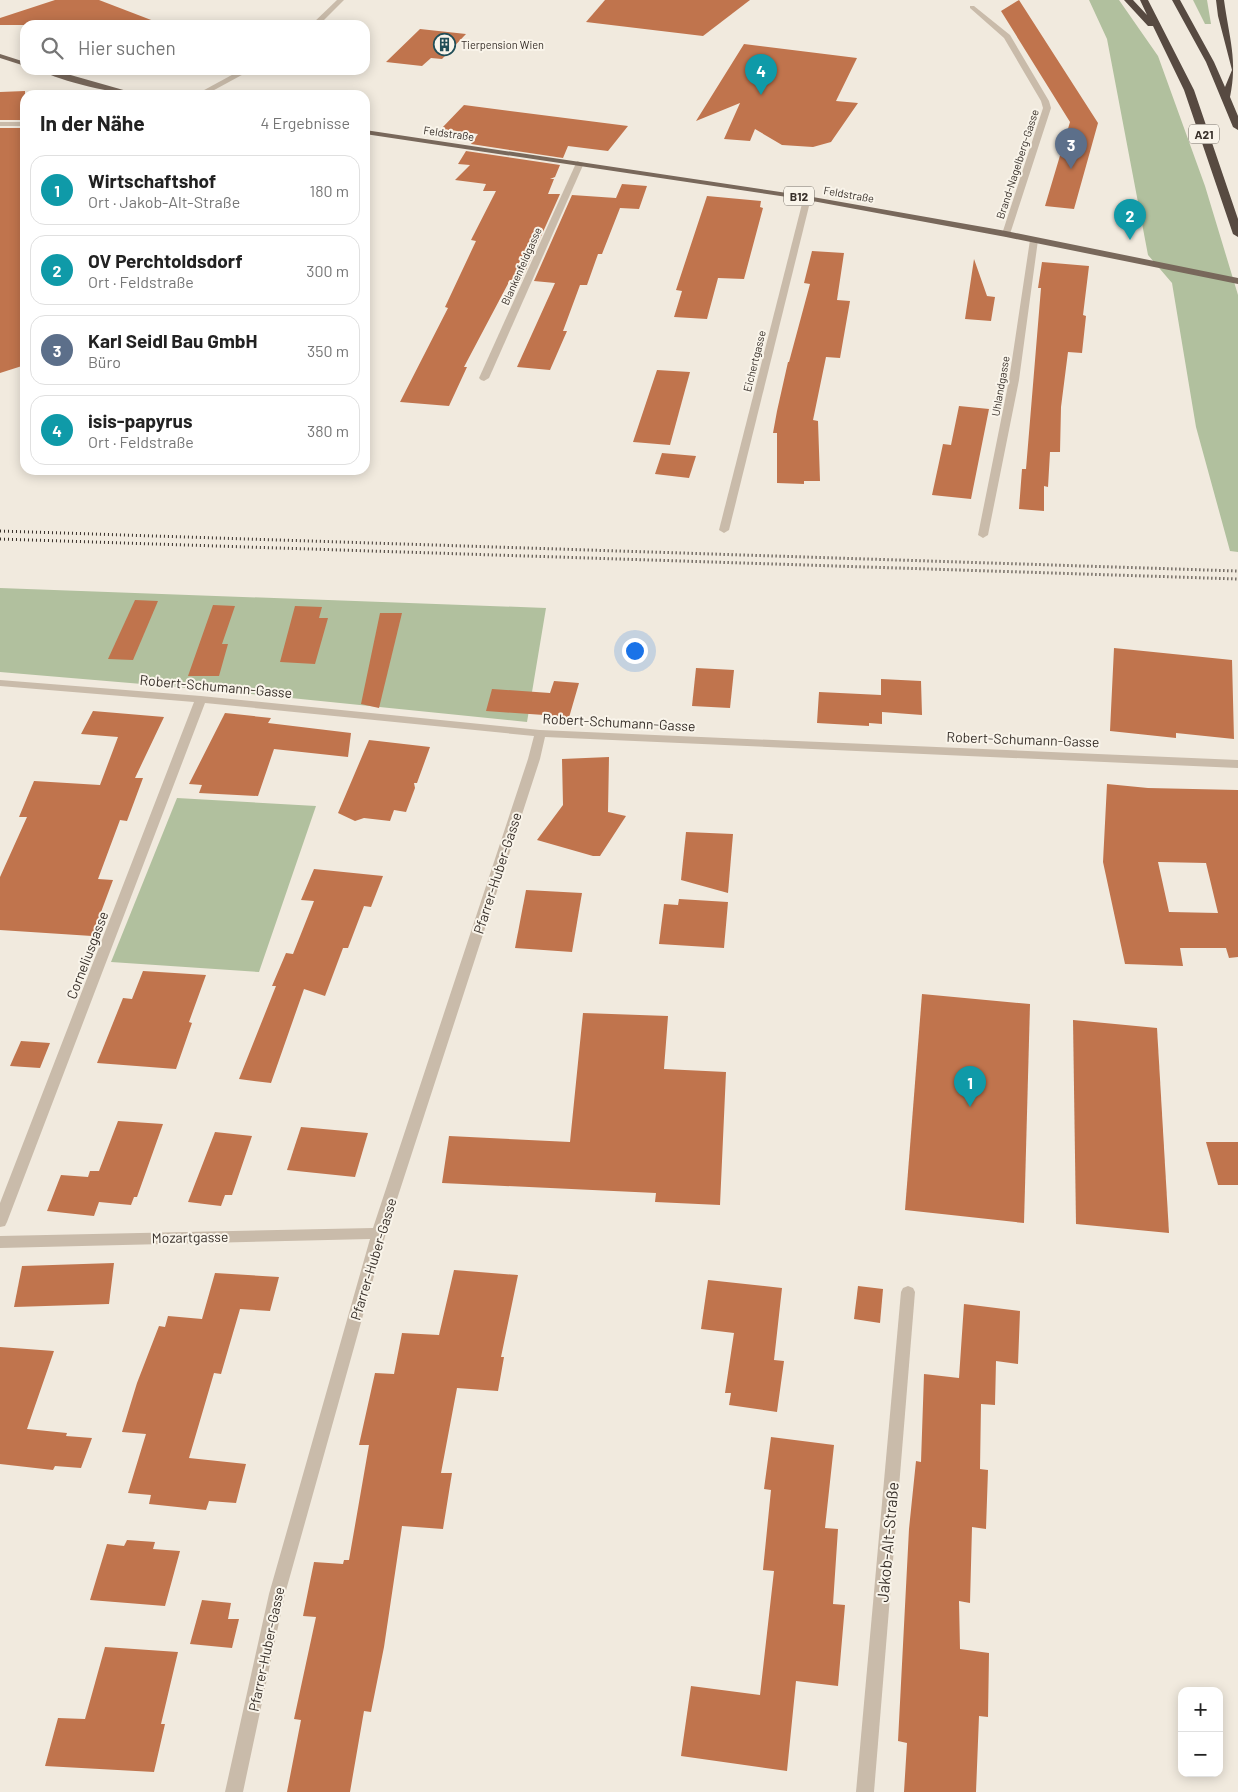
<!DOCTYPE html>
<html lang="de">
<meta charset="utf-8">
<style>
body{margin:0;font-family:Barlow,sans-serif;background:#f2f2f2;color:#222}
.controls{position:absolute;right:15px;bottom:15px;display:grid;overflow:hidden;border-radius:10px;box-shadow:0 2px 12px #0003}
.controls button{width:45px;height:45px;display:grid;place-items:center;padding:0;border:0;border-bottom:1px solid #e0e0e0;background:#fff;color:#222;font:25px sans-serif}
.you{position:absolute;left:634px;top:650px;width:18px;height:18px;margin:-12px;border:4px solid #fff;border-radius:50%;background:#1a73e8;box-shadow:0 0 0 8px #1a73e833}
.badge{display:grid;place-items:center;width:32px;height:32px;border-radius:50%;background:#db2777;color:#fff;font-size:16px;font-weight:700}
.pin{position:absolute;translate:-50% -41px;filter:drop-shadow(0 1px 2px #0008)}
.pin::after{content:'';position:absolute;top:26px;width:18px;height:15px;background:inherit;clip-path:polygon(0 0,100% 0,50% 100%)}
.list{margin:0;padding:0;list-style:none}
h2{display:flex;justify-content:space-between;align-items:center;height:65px;margin:0;padding:0 20px;font-size:21px}
h2 small{font-size:16px;font-weight:400;color:#767676}
.list li{display:grid;grid-template-columns:32px 1fr auto;gap:15px;align-items:center;box-sizing:border-box;height:70px;margin:0 10px 10px;padding:0 10px;border:1px solid #e0e0e0;border-radius:15px}
.list b{display:block;font-size:19px;white-space:nowrap}
.list p{margin:0;font-size:16px;white-space:nowrap;color:#767676}
.list em{font-size:16px;font-style:normal;color:#767676}
.icon{flex:none;width:28px;height:28px;fill:none;stroke:currentColor;stroke-width:2;stroke-linecap:round;stroke-linejoin:round}
.map{position:relative;flex:none;width:1238px;height:1792px;overflow:hidden}
.search{position:absolute;background:#fff;box-shadow:0 2px 12px #0003;left:20px;top:20px;width:350px;height:55px;display:flex;align-items:center;gap:12px;box-sizing:border-box;padding:0 18px;border-radius:15px;color:#767676;font-size:19px}
.panel{position:absolute;background:#fff;box-shadow:0 2px 12px #0003;left:20px;top:90px;width:350px;height:385px;border-radius:15px}
.map>svg:first-child{display:block}
.green{fill:#b1c09e}
.building{fill:#c0744d;fill-rule:evenodd}
.lines{fill:none;stroke-linecap:round;stroke-linejoin:round}
.minor{fill:#c9bbaa;fill-rule:evenodd}
.primary{fill:#78685b;fill-rule:evenodd}
.motorway{fill:#574a41;fill-rule:evenodd}
.rail{stroke:#372f29;stroke-width:3;stroke-dasharray:1 3;stroke-linecap:butt}
.labels{text-anchor:middle;dominant-baseline:central;stroke-width:4;stroke-linejoin:round;paint-order:stroke}
.far-poi-label{font-size:11px;fill:#372f29;stroke:#f9f4ea;text-anchor:start}
.far-street-label{font-size:11px;fill:#372f29;stroke:#f9f4ea}
.shield{fill:#f9f4ea;stroke:#716a63;stroke-width:1}
.shield-label{font-size:12px;font-weight:bold;fill:#372f29}
.street-label{font-size:14px;fill:#372f29;stroke:#f9f4ea}
.near-street-label{font-size:16px;fill:#372f29;stroke:#f9f4ea}
</style>
<div class="map">
<svg width="1238" height="1792" viewBox="0 0 1238 1792">
<rect width="100%" height="100%" fill="#f1eade"/>
<g class="green">
<polygon points="1089,0 1119,0 1158,56 1205,186 1238,295 1238,552 1230,551 1196,427 1172,283 1148,255 1107,39"/>
<polygon points="1193,0 1207,0 1211,24 1205,24"/>
<polygon points="0,588 546,608 527,722 213,690 0,672"/>
<polygon points="177,798 316,806 259,972 111,962"/>
</g>
<g class="building">
<polygon points="55,0 99,0 159,23 158,25 0,25 0,18"/>
<polygon points="605,0 750,0 703,36 586,22"/>
<polygon points="1019,0 1098,123 1074,209 1045,206 1070,122 1001,11"/>
<polygon points="420,29 466,34 442,59 431,58 422,66 386,62"/>
<polygon points="744,44 857,58 836,101 858,103 831,142 813,147 782,145 755,129 750,141 724,139 740,103 696,121"/>
<polygon points="25,91 25,120 0,120 0,92"/>
<polygon points="464,105 628,126 608,151 568,146 563,158 471,144 478,134 441,129"/>
<polygon points="0,128 25,128 25,365 0,373"/>
<polygon points="466,151 560,165 555,177 550,179 554,179 548,194 560,194 521,281 510,280 464,367 467,367 449,406 400,402 448,308 445,307 476,241 471,240 496,191 483,191 486,184 455,180 470,165 458,164"/>
<polygon points="622,184 647,186 639,209 620,208 602,254 598,254 587,285 580,285 563,331 567,331 550,370 517,367 555,283 534,281 572,195 616,198"/>
<polygon points="707,196 761,201 760,207 763,208 744,279 718,278 707,319 674,317 682,291 676,290"/>
<polygon points="812,251 844,253 837,300 850,301 840,358 826,357 813,420 818,421 820,481 804,481 804,484 777,483 777,433 773,433 777,411 788,362 789,362 810,284 804,283"/>
<polygon points="974,259 987,296 995,297 991,321 965,319"/>
<polygon points="1042,262 1089,266 1083,315 1086,316 1082,353 1068,352 1061,407 1060,452 1050,452 1048,487 1044,486 1044,511 1019,509 1022,469 1026,469 1041,288 1038,288"/>
<polygon points="657,370 690,372 670,445 633,442"/>
<polygon points="959,406 989,409 971,499 932,495 943,444 951,445"/>
<polygon points="662,453 696,456 689,478 655,474"/>
<polygon points="135,600 158,601 133,660 108,659"/>
<polygon points="213,605 235,606 222,644 228,644 219,676 188,676"/>
<polygon points="295,606 322,607 319,618 328,618 315,664 280,662"/>
<polygon points="380,613 402,613 379,708 361,704"/>
<polygon points="1114,648 1232,660 1234,739 1176,733 1176,738 1110,731"/>
<polygon points="696,668 734,670 730,708 692,706"/>
<polygon points="881,679 921,681 922,715 882,712 882,724 869,723 869,726 817,723 819,692 881,695 881,702"/>
<polygon points="554,681 579,683 568,721 543,719 544,715 486,711 492,689 550,693"/>
<polygon points="93,711 164,717 135,778 143,778 127,821 120,820 98,879 113,880 92,936 0,930 0,877 27,817 19,817 34,781 100,785 118,737 81,734"/>
<polygon points="225,713 271,718 268,723 351,733 348,757 274,749 258,796 199,793 202,785 189,784"/>
<polygon points="369,740 430,747 417,783 414,783 415,788 406,812 394,810 390,821 364,818 355,821 338,813"/>
<polygon points="609,757 608,812 626,816 600,856 593,856 537,840 563,805 562,759"/>
<path d="M 1107,784 L 1148,788 L 1238,790 L 1238,957 L 1229,958 L 1226,948 L 1180,948 L 1183,966 L 1125,964 L 1103,862 ZM 1158,862 L 1206,863 L 1218,913 L 1169,912 Z"/>
<polygon points="686,832 733,834 728,893 681,880"/>
<polygon points="314,869 383,876 371,907 364,906 348,948 343,948 325,996 304,989 271,1083 239,1079 276,986 272,986 286,953 293,954 314,901 301,900"/>
<polygon points="526,890 582,893 572,952 515,948"/>
<polygon points="679,899 728,902 724,948 659,944 664,904 678,905"/>
<polygon points="143,971 206,975 189,1022 192,1023 176,1069 97,1063 123,998 132,999"/>
<polygon points="922,994 1030,1004 1024,1223 905,1210"/>
<polygon points="583,1013 668,1016 664,1069 726,1072 720,1205 655,1202 656,1193 442,1183 449,1136 570,1142"/>
<polygon points="1073,1020 1157,1028 1169,1233 1076,1224"/>
<polygon points="21,1041 50,1043 40,1068 10,1066"/>
<polygon points="118,1121 163,1124 137,1197 134,1197 131,1205 99,1202 94,1216 47,1211 61,1175 88,1177 90,1171 99,1171"/>
<polygon points="301,1127 368,1133 355,1177 287,1170"/>
<polygon points="215,1132 252,1136 232,1195 225,1195 221,1206 188,1202"/>
<polygon points="1206,1142 1238,1142 1238,1185 1218,1185"/>
<polygon points="114,1263 109,1304 14,1307 22,1266"/>
<polygon points="454,1270 518,1275 501,1357 504,1357 498,1391 457,1388 441,1473 452,1473 443,1529 402,1526 384,1647 371,1712 364,1711 350,1792 287,1792 301,1720 294,1719 316,1617 303,1616 314,1562 343,1564 344,1560 349,1560 369,1445 359,1445 375,1373 394,1374 402,1333 439,1335"/>
<polygon points="215,1273 279,1277 270,1311 240,1309 221,1374 214,1373 189,1458 246,1464 236,1503 209,1501 206,1510 149,1504 151,1495 128,1493 146,1434 122,1432 137,1383 159,1326 165,1327 168,1316 202,1319"/>
<polygon points="708,1280 782,1288 774,1360 784,1361 777,1412 729,1405 731,1393 725,1393 734,1333 701,1329"/>
<polygon points="858,1286 883,1289 880,1323 854,1319"/>
<polygon points="964,1304 1020,1311 1018,1364 996,1361 995,1405 981,1404 980,1469 988,1470 986,1529 972,1527 970,1603 959,1601 960,1649 989,1653 988,1717 979,1716 976,1792 904,1792 907,1743 898,1741 909,1529 916,1461 921,1462 924,1374 959,1378"/>
<polygon points="0,1347 54,1351 27,1429 67,1433 66,1436 92,1438 81,1468 55,1466 53,1470 0,1464"/>
<polygon points="771,1437 834,1445 825,1528 838,1529 833,1604 845,1605 838,1686 796,1681 787,1771 681,1756 691,1686 760,1695 774,1571 763,1570 771,1490 764,1489"/>
<polygon points="127,1540 155,1542 153,1549 180,1551 165,1606 90,1600 107,1544 124,1546"/>
<polygon points="202,1600 231,1603 228,1619 239,1619 232,1648 190,1644"/>
<polygon points="105,1647 178,1652 161,1724 165,1724 154,1772 45,1766 58,1718 85,1719"/>
</g>
<g class="lines">
<g class="minor">
<polygon points="337,0 344,0 319,25 311,25"/>
<polygon points="970,6 974,6 1010,35 1049,101 1051,108 1010,234 1006,237 1002,234 1043,108 1041,101 1004,38 970,8"/>
<polygon points="241,70 251,70 205,95 195,95"/>
<rect x="0" y="122" width="25" height="4"/>
<polygon points="577,161 584,163 489,378 484,381 481,380 479,378"/>
<polygon points="804,196 811,198 729,530 724,533 719,530"/>
<polygon points="1034,237 1038,240 1019,380 988,535 983,538 978,535 1009,380 1030,240"/>
<polygon points="0,680 201,696 540,730 1238,760 1238,768 545,737 540,759 386,1233 285,1594 243,1792 225,1792 269,1594 370,1239 0,1248 0,1236 373,1228 528,759 534,736 205,703 7,1222 5,1226 0,1227 0,1203 194,702 0,686"/>
<polygon points="908,1286 913,1288 915,1292 874,1792 856,1792 901,1292 903,1288"/>
</g>
<g class="primary">
<polygon points="0,54 25,62 25,66 0,58"/>
<path d="M 41,70 L 53,70 L 141,95 C 121,95 57,81 41,70 Z"/>
<polygon points="365,130 807,196 1006,231 1238,278 1238,284 1006,237 807,200 365,134"/>
</g>
<g class="motorway">
<polygon points="1124,0 1133,0 1147,15 1140,0 1148,0 1194,90 1238,219 1238,237 1233,234 1184,90 1153,26 1148,26"/>
<path d="M 1172,0 L 1180,0 L 1214,62 L 1225,87 L 1232,70 L 1218,16 L 1216,0 L 1224,0 C 1229,37 1238,61 1230,97 L 1238,116 L 1238,130 L 1233,127 L 1206,62 Z"/>
</g>
<g class="rail">
<polyline points="0,531 1238,571"/>
<polyline points="0,539 1238,579"/>
</g>
</g>
<defs>
<symbol id="building-ring" viewBox="-11 -11 22 22"><circle r="9.5" fill="#f9f4ea" stroke="#214e57" stroke-width="1.5"/><path d="M-4-6H4V6H1V3H-1V6H-4ZM-2.5-4.3h1.7v1.8h-1.7ZM.8-4.3h1.7v1.8H.8ZM-2.5-1h1.7V.8h-1.7ZM.8-1h1.7V.8H.8Z" fill="#214e57"/></symbol>
</defs>
<g fill-rule="evenodd">
<use href="#building-ring" x="432" y="32" width="25" height="25"/>
</g>
<g class="labels">
<g class="far-poi-label">
<text x="461" y="44">Tierpension Wien</text>
</g>
<g class="far-street-label">
<text transform="translate(449 133) rotate(8)">Feldstraße</text>
<text transform="translate(1017 164) rotate(-72)">Brand-Nagelberg-Gasse</text>
<text transform="translate(849 194) rotate(10)">Feldstraße</text>
<text transform="translate(521 266) rotate(-66)">Blankenfeldgasse</text>
<text transform="translate(754 361) rotate(-76)">Eichertgasse</text>
<text transform="translate(1000 386) rotate(-80)">Uhlandgasse</text>
</g>
<g class="shield">
<rect x="1189" y="124.5" width="30" height="19" rx="4"/>
<rect x="784" y="186.5" width="30" height="19" rx="4"/>
</g>
<g class="shield-label">
<text x="1204" y="134">A21</text>
<text x="799" y="196">B12</text>
</g>
<g class="street-label">
<text transform="translate(216 686) rotate(5)">Robert-Schumann-Gasse</text>
<text transform="translate(619 722) rotate(3)">Robert-Schumann-Gasse</text>
<text transform="translate(1023 739) rotate(2)">Robert-Schumann-Gasse</text>
<text transform="translate(497 873) rotate(-72)">Pfarrer-Huber-Gasse</text>
<text transform="translate(87 955) rotate(-69)">Corneliusgasse</text>
<text transform="translate(190 1237) rotate(-1)">Mozartgasse</text>
<text transform="translate(373 1259) rotate(-73)">Pfarrer-Huber-Gasse</text>
<text transform="translate(266 1649) rotate(-78)">Pfarrer-Huber-Gasse</text>
</g>
<g class="near-street-label">
<text transform="translate(887 1542) rotate(-85)">Jakob-Alt-Straße</text>
</g>
</g>
</svg>
<div class="controls">
<button>+</button>
<button>−</button>
</div>
<div class="you"></div>
<div class="pin badge" style="left:970px;top:1107px;background:#0f9aa8">1</div>
<div class="pin badge" style="left:1130px;top:240px;background:#0f9aa8">2</div>
<div class="pin badge" style="left:1071px;top:169px;background:#5c6f8a">3</div>
<div class="pin badge" style="left:761px;top:95px;background:#0f9aa8">4</div>
<div class="search"><svg class="icon" aria-label="search" viewBox="0 0 24 24"><circle cx="10" cy="10" r="6"/><path d="M15 15l6 6"/></svg>Hier suchen</div>
<section class="panel">
<h2>In der Nähe<small>4 Ergebnisse</small></h2>
<ul class="list">
<li><span class="badge" style="background:#0f9aa8">1</span><div><b>Wirtschaftshof</b><p>Ort · Jakob-Alt-Straße</p></div><em>180 m</em></li>
<li><span class="badge" style="background:#0f9aa8">2</span><div><b>OV Perchtoldsdorf</b><p>Ort · Feldstraße</p></div><em>300 m</em></li>
<li><span class="badge" style="background:#5c6f8a">3</span><div><b>Karl Seidl Bau GmbH</b><p>Büro</p></div><em>350 m</em></li>
<li><span class="badge" style="background:#0f9aa8">4</span><div><b>isis-papyrus</b><p>Ort · Feldstraße</p></div><em>380 m</em></li>
</ul>
</section>
</div>
